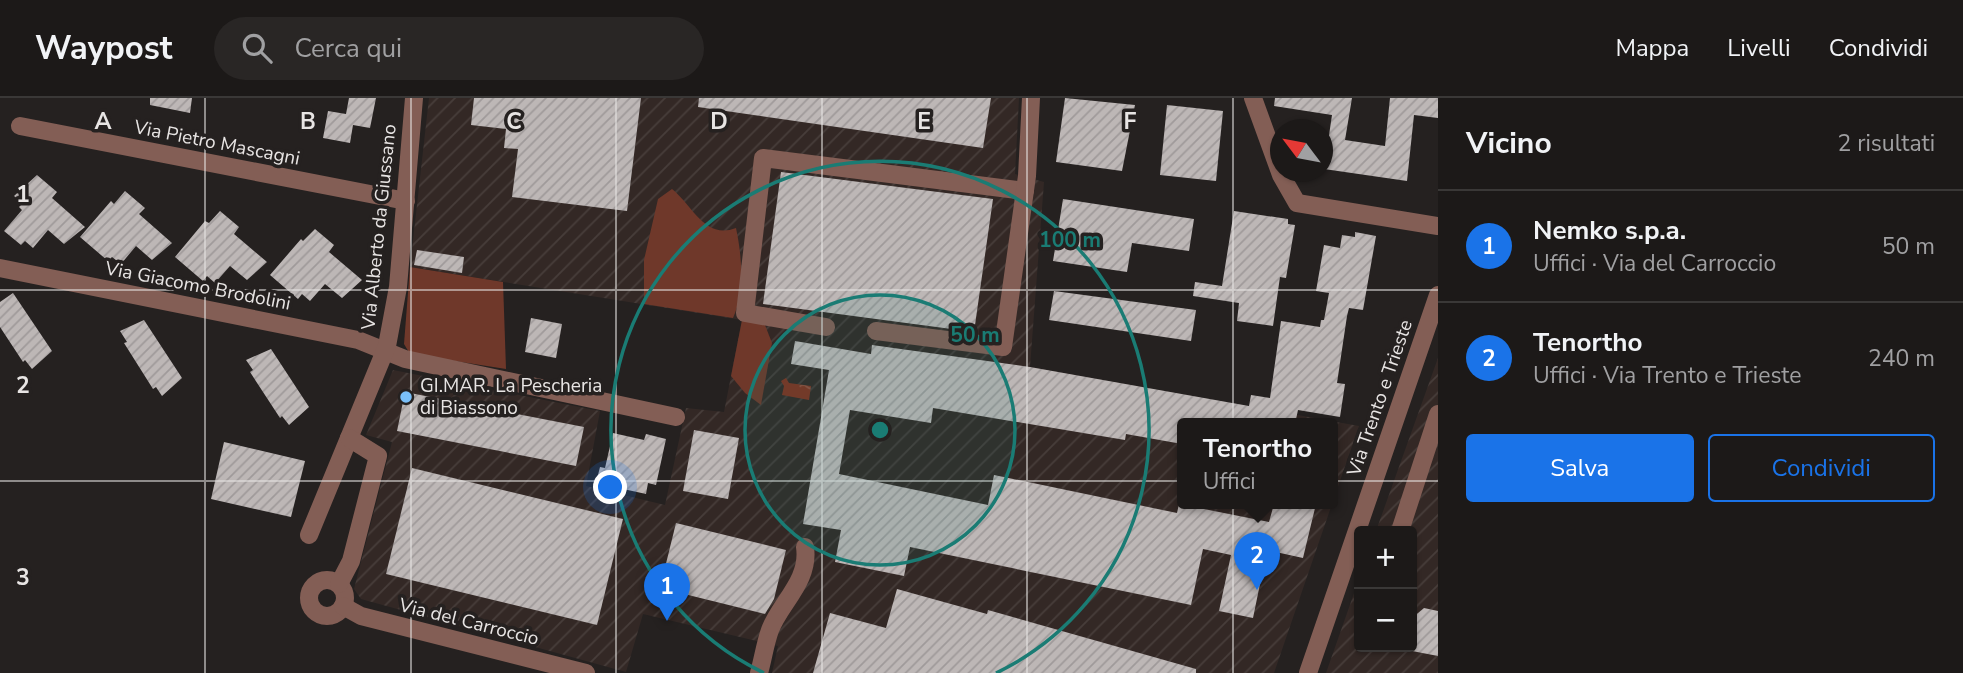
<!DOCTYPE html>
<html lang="it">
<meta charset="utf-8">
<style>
body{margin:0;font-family:"Nunito Sans",sans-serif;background:#292625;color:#f1f3f6}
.controls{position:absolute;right:21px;bottom:21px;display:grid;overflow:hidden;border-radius:7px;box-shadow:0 2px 5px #0004}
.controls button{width:63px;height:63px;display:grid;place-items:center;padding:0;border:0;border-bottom:2px solid #3a3837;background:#1c1918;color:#f1f3f6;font:35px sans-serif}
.compass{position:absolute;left:1270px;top:21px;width:63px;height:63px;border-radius:50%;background:#1c1918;box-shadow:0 2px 5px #0004;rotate:302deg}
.you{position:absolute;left:611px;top:390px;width:24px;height:24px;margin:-18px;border:5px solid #fff;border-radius:50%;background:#1a73e8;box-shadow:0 0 0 10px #1a73e833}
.badge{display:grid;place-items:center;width:46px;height:46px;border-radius:50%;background:#1a73e8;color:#fff;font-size:23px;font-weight:700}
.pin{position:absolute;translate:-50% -58px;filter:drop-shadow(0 2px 4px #0008)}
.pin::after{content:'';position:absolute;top:37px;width:24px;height:21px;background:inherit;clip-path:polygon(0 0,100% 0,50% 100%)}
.popup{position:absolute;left:1177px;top:320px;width:161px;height:91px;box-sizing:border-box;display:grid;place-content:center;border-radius:7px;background:#1c1918;filter:drop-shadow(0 2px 5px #0005);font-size:23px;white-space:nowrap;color:#a0a0a2}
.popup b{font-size:26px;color:#f1f3f6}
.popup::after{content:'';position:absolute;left:50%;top:100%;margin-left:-14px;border:14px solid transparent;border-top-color:#1c1918}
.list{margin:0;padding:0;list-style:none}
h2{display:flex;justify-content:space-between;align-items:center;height:91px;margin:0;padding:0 28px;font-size:30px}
h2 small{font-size:23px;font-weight:400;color:#a0a0a2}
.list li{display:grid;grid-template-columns:46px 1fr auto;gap:21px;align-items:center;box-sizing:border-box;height:112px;padding:0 28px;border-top:2px solid #3a3837}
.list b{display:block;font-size:26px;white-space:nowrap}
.list p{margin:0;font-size:23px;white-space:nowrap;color:#a0a0a2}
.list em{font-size:23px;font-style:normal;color:#a0a0a2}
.actions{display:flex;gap:14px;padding:21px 28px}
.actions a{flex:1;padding:16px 0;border:2px solid #1a73e8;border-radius:7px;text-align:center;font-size:24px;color:#1a73e8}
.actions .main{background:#1a73e8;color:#fff}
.icon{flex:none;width:38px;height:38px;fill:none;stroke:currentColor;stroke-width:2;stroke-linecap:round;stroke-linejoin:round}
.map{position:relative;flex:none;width:1438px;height:575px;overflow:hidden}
header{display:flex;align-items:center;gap:42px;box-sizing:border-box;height:98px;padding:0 35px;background:#1c1918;border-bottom:2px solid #3a3837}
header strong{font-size:33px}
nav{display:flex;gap:38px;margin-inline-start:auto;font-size:24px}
.search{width:490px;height:63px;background:#292625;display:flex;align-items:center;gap:18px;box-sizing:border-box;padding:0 24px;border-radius:38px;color:#a0a0a2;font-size:26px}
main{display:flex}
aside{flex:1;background:#1c1918}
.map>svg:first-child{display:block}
.industrial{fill:url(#industrial-furrows)}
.grass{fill:#6f382a}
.water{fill:url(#water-ripples)}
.building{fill:url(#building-hatch)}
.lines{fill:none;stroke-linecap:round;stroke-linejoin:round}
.minor{stroke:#835e55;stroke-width:18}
.grid{fill:none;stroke:#e8e5e4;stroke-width:2;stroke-opacity:0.55}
.ring{fill:none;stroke:#1a7c74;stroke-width:3.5}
.poi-dot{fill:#7abff8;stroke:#252120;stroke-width:2.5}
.labels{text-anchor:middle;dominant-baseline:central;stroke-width:7;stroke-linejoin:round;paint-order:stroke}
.street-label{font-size:19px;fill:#e8e5e4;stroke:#252120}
.poi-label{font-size:19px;fill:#e8e5e4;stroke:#252120;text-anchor:start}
.grid-label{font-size:23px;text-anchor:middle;font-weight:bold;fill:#e8e5e4;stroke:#252120;stroke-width:7;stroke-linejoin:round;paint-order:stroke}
.centre{fill:#1a7c74;stroke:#252120;stroke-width:3.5}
.ring-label{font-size:21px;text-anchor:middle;font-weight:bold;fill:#1a7c74;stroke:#252120;stroke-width:7;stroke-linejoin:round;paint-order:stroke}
</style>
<header>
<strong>Waypost</strong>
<div class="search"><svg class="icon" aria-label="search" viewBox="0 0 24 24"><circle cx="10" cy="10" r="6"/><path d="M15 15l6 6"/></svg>Cerca qui</div>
<nav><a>Mappa</a><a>Livelli</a><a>Condividi</a></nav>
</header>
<main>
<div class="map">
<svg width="1438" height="575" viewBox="0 0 1438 575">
<defs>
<pattern id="industrial-furrows" width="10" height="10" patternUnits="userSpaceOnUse" patternTransform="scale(1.75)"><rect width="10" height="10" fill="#332825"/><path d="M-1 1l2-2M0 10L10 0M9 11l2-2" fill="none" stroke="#473d3a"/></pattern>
<pattern id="water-ripples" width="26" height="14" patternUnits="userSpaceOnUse" patternTransform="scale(1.75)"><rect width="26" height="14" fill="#80321f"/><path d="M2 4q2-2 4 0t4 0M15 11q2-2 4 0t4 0" fill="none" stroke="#92503f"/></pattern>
<pattern id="building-hatch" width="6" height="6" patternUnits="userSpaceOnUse" patternTransform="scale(1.75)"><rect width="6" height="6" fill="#bdb7b6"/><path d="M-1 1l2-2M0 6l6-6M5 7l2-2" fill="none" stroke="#9f9a9a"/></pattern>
</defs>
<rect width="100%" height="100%" fill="#252120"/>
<g class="industrial">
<polygon points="429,0 1019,0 1015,76 1044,84 1030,269 1359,328 1332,406 1332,326 1182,326 1182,406 1332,406 1274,575 772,575 778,548 643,516 626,574 361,501 354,491 392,344 366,337 393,272 600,313 586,388 665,407 686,310 724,314 742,222 410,169"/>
<polygon points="1438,260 1438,575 1326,575 1359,481 1359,549 1412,549 1412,433 1376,433"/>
</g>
<g class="grass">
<path d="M 672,91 C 693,108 705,142 736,130 C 742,158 745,194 733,220 L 644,206 L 644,162 L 658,101 Z"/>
<polygon points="410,169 503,184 506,271 410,256 404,246"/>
<polygon points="742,222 765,227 772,245 761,307 745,295 731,278"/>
</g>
<polygon class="water" points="786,280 789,285 811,288 809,302 782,297 784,288 781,283"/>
<g class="building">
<polygon points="150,0 192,0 190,15 150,7"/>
<polygon points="349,0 376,0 370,30 353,27 350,45 323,40 328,13 346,16"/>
<polygon points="474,0 641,0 627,113 512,99 518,51 504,50 506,31 471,27"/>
<polygon points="699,0 991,0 983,50 698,9"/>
<polygon points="1065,0 1135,7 1122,73 1056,64"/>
<polygon points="1275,0 1352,0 1345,42 1385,48 1390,0 1438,0 1438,20 1414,17 1407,83 1324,71 1332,17 1274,8"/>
<polygon points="1167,7 1223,13 1216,83 1160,77"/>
<polygon points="781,74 993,101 974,234 763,206"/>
<polygon points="37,77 57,94 52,100 85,129 64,146 48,132 33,150 25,143 21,147 4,133 22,112 19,109 23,105 14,98"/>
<polygon points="125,93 145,110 139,116 172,145 152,162 136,148 121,166 112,159 108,163 80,139 111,103 114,106"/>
<polygon points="1063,101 1194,121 1189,153 1132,145 1127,174 1053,163"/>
<polygon points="220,113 239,129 234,136 267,164 247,182 230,168 215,185 207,178 203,183 175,159 205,123 209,125"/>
<polygon points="1234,113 1288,121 1288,126 1295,127 1286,180 1280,179 1273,228 1237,223 1239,205 1193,198 1195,184 1222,188"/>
<polygon points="315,131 334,147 329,154 362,182 342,200 325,186 310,203 302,196 298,201 270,177 301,141 303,143"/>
<polygon points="1355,134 1376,138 1363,212 1349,210 1347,218 1337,285 1345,286 1340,319 1298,312 1295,326 1182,326 1182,346 1126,336 1125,342 933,310 931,325 850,312 839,376 988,407 994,377 1177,415 1179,406 1269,424 1274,406 1316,406 1303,460 1267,452 1253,520 1219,513 1231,457 1203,451 1191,507 910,449 904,478 835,464 841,432 803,426 829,272 791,266 795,243 871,256 872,247 1030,269 1249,308 1251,297 1270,300 1281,223 1320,229 1321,222 1324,222 1329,195 1316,193 1324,147 1340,150 1342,137 1355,139"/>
<polygon points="417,152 464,159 462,175 414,167"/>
<polygon points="1054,193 1196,212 1191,243 1049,222"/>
<polygon points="13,195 52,253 32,271 25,262 23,264 0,229 0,204"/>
<polygon points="531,220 562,226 556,260 525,254"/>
<polygon points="144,222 182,280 162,298 156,289 153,291 124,245 127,244 120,233"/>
<polygon points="271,251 309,309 289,327 282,318 280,320 250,274 253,272 246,262"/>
<polygon points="405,294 584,329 576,368 397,333"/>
<polygon points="694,332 739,340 728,401 683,393"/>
<polygon points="613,335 644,342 646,336 666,341 656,387 648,385 646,396 596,385 600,369 605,370"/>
<polygon points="224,344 305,363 291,419 211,401"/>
<polygon points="412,370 623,421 597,527 386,476"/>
<polygon points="676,425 786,452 774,501 765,516 660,490"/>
<polygon points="897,491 987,516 988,512 1196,571 1196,575 813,575 830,515 886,530"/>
<polygon points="1424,510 1438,513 1438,558 1412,553 1412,520"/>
</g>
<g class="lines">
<g class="minor">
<polyline points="1253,0 1281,77 1297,105 1438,128"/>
<polyline points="20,28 406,103"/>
<polyline points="0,170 358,242 405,261 676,319"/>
<polyline points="826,229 745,215 763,60 1025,93"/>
<polyline points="876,233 1003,249 1027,78 1031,0"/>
<polyline points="1400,433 1438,316"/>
<polyline points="309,437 387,248 398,189 414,0"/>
<circle cx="327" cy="500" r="18"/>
<polyline points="339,486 351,463 378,358 349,340"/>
<polyline points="343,508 361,518 586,575"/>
<path d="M 759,575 C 763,561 765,546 770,532 C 780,505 810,483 805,449"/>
<polyline points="1308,575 1438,197"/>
</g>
</g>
<path class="grid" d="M 205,0 L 205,575M 411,0 L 411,575M 616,0 L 616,575M 822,0 L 822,575M 1027,0 L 1027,575M 1233,0 L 1233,575M 0,192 L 1438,192M 0,383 L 1438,383"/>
<circle cx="880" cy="332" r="135" fill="#1a7c74" fill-opacity=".12"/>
<g class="ring">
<circle cx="880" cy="332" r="135"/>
<path d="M764 575A269 269 0 1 1 996 575"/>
</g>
<circle class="poi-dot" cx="406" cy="299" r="7"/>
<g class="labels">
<g class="street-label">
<text transform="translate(217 45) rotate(11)">Via Pietro Mascagni</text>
<text transform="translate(379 129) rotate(-84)">Via Alberto da Giussano</text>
<text transform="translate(198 188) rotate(11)">Via Giacomo Brodolini</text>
<text transform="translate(1380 300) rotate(-71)">Via Trento e Trieste</text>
<text transform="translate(469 524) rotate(14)">Via del Carroccio</text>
</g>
<g class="poi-label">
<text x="420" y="288">GI.MAR. La Pescheria<tspan x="420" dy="22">di Biassono</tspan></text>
</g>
</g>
<g class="grid-label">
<text x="103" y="31">A</text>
<text x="308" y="31">B</text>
<text x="514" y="31">C</text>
<text x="719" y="31">D</text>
<text x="924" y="31">E</text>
<text x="1130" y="31">F</text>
<text x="23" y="104">1</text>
<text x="23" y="295">2</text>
<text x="23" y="487">3</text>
</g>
<circle cx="880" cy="332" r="10" class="centre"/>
<g class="ring-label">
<text x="1070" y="149">100 m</text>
<text x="975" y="244">50 m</text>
</g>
</svg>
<div class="controls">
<button>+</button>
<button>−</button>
</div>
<svg class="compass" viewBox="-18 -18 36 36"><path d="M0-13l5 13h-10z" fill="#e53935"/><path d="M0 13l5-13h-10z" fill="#a0a0a2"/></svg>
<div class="you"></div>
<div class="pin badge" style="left:667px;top:523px">1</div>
<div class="pin badge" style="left:1257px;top:492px">2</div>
<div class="popup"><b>Tenortho</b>Uffici</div>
</div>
<aside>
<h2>Vicino<small>2 risultati</small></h2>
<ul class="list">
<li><span class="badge">1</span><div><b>Nemko s.p.a.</b><p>Uffici · Via del Carroccio</p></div><em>50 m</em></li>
<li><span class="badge">2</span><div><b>Tenortho</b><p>Uffici · Via Trento e Trieste</p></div><em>240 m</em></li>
</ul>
<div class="actions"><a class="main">Salva</a><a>Condividi</a></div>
</aside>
</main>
